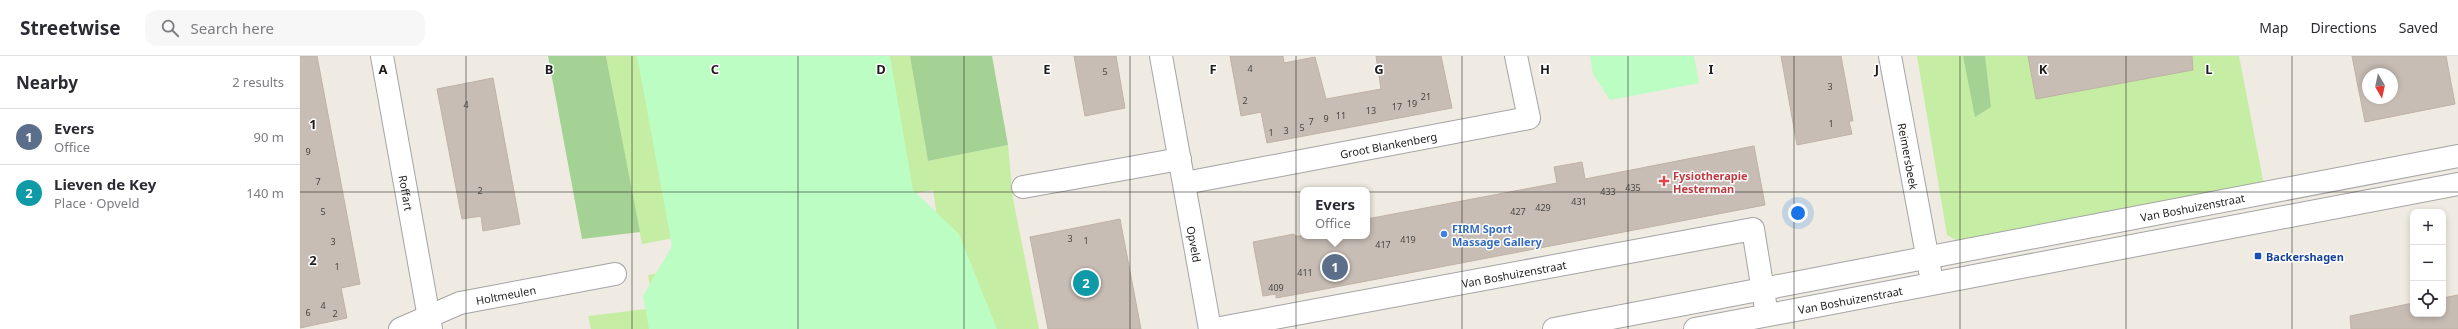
<!DOCTYPE html>
<meta charset="utf-8">
<style>
body{margin:0;font-family:"Noto Sans",sans-serif;background:#f7f7f7;color:#2b2b33}
.controls{position:absolute;right:12px;bottom:12px;display:grid;overflow:hidden;border-radius:8px;box-shadow:0 2px 6px #0003}
.controls button{width:36px;height:36px;display:grid;place-items:center;padding:0;border:0;border-bottom:1px solid #e1e1e2;background:#fff;color:#2b2b33;font:20px sans-serif}
.compass{position:absolute;left:2062px;top:12px;width:36px;height:36px;border-radius:50%;background:#fff;box-shadow:0 2px 6px #0003;rotate:171deg}
.you{position:absolute;left:1498px;top:157px;width:14px;height:14px;margin:-10px;border:3px solid #fff;border-radius:50%;background:#1a73e8;box-shadow:0 0 0 6px #1a73e833}
.badge{display:grid;place-items:center;width:26px;height:26px;border-radius:50%;background:#ca0700;color:#fff;font-size:13px;font-weight:700}
.pin{position:absolute;translate:-50% -50%;border:2px solid #fff;box-shadow:0 1px 4px #0006}
.popup{position:absolute;left:1000px;top:131px;width:70px;height:52px;box-sizing:border-box;display:grid;place-content:center;border-radius:8px;background:#fff;filter:drop-shadow(0 1px 3px #0005);font-size:13px;white-space:nowrap;color:#7c7c81}
.popup b{font-size:15px;color:#2b2b33}
.popup::after{content:'';position:absolute;left:50%;top:100%;margin-left:-8px;border:8px solid transparent;border-top-color:#fff}
.list{margin:0;padding:0;list-style:none}
h2{display:flex;justify-content:space-between;align-items:center;height:52px;margin:0;padding:0 16px;font-size:17px}
h2 small{font-size:13px;font-weight:400;color:#7c7c81}
.list li{display:grid;grid-template-columns:26px 1fr auto;gap:12px;align-items:center;box-sizing:border-box;height:56px;padding:0 16px;border-top:1px solid #e1e1e2}
.list b{display:block;font-size:15px;white-space:nowrap}
.list p{margin:0;font-size:13px;white-space:nowrap;color:#7c7c81}
.list em{font-size:13px;font-style:normal;color:#7c7c81}
.icon{flex:none;width:22px;height:22px;fill:none;stroke:currentColor;stroke-width:2;stroke-linecap:round;stroke-linejoin:round}
.map{position:relative;flex:none;width:2158px;height:273px;overflow:hidden}
header{display:flex;align-items:center;gap:24px;box-sizing:border-box;height:56px;padding:0 20px;background:#fff;border-bottom:1px solid #e1e1e2}
header strong{font-size:19px}
nav{display:flex;gap:22px;margin-inline-start:auto;font-size:14px}
.search{width:280px;height:36px;background:#f7f7f7;display:flex;align-items:center;gap:10px;box-sizing:border-box;padding:0 14px;border-radius:12px;color:#7c7c81;font-size:15px}
main{display:flex}
aside{flex:1;background:#fff}
.map>svg:first-child{display:block}
.grass{fill:#c5eda4}
.forest{fill:#a4d194}
.park{fill:#bbfdc3}
.building{fill:#c7bdb5;stroke:#c1b2a4;fill-rule:evenodd}
.lines{fill:none;stroke-linecap:round;stroke-linejoin:round}
.minor-casing{stroke:#a4a4a4;stroke-width:24}
.minor{stroke:#fff;stroke-width:22}
.grid{fill:none;stroke:#1d1d1d;stroke-width:1;stroke-opacity:0.55}
.health-dot{fill:#e0444e;stroke:#fff;stroke-width:1.5}
.shop-dot{fill:#3f7fe0;stroke:#fff;stroke-width:1.5}
.transit-dot{fill:#1a4fb4;stroke:#fff;stroke-width:1.5}
.labels{text-anchor:middle;dominant-baseline:central;stroke-width:3;stroke-linejoin:round;paint-order:stroke}
.number-label{font-size:9px;fill:#484543}
.street-label{font-size:11px;fill:#1d1d1d;stroke:#fff}
.health-label{font-size:11px;font-weight:bold;fill:#be3a42;stroke:#fff;text-anchor:start}
.shop-label{font-size:11px;font-weight:bold;fill:#366cbe;stroke:#fff;text-anchor:start}
.transit-label{font-size:11px;font-weight:bold;fill:#164399;stroke:#fff;text-anchor:start}
.grid-label{font-size:13px;text-anchor:middle;font-weight:bold;fill:#1d1d1d;stroke:#fff;stroke-width:3;stroke-linejoin:round;paint-order:stroke}
</style>
<header>
<strong>Streetwise</strong>
<div class="search"><svg class="icon" aria-label="search" viewBox="0 0 24 24"><circle cx="10" cy="10" r="6"/><path d="M15 15l6 6"/></svg>Search here</div>
<nav><a>Map</a><a>Directions</a><a>Saved</a></nav>
</header>
<main>
<aside>
<h2>Nearby<small>2 results</small></h2>
<ul class="list">
<li><span class="badge" style="background:#5c6f8a">1</span><div><b>Evers</b><p>Office</p></div><em>90 m</em></li>
<li><span class="badge" style="background:#0f9aa8">2</span><div><b>Lieven de Key</b><p>Place · Opveld</p></div><em>140 m</em></li>
</ul>
</aside>
<div class="map">
<svg width="2158" height="273" viewBox="0 0 2158 273">
<rect width="100%" height="100%" fill="#efebe2"/>
<g class="grass">
<polygon points="306,0 610,0 628,105 708,89 713,143 739,273 291,273 288,260 354,252 348,219 638,168 633,134 342,188"/>
<polygon points="1617,0 1939,0 1964,129 1660,186 1647,179"/>
</g>
<g class="forest">
<polygon points="248,0 306,0 340,176 282,183"/>
<polygon points="610,0 692,0 708,89 628,105"/>
<polygon points="1663,0 1685,0 1691,51 1675,61"/>
</g>
<g class="park">
<polygon points="337,0 590,0 613,134 659,178 697,273 349,273 343,240 372,190"/>
<polygon points="1290,0 1394,0 1399,27 1310,44 1293,18"/>
</g>
<g class="building">
<polygon points="0,0 17,0 60,228 41,232 47,262 0,272"/>
<polygon points="774,0 816,0 825,52 785,60"/>
<polygon points="930,0 983,0 984,7 1015,1 1026,43 1081,33 1076,0 1141,0 1152,52 967,87 961,56 941,60"/>
<polygon points="1481,0 1541,0 1553,65 1549,65 1552,78 1497,89"/>
<polygon points="1728,0 1892,0 1893,14 1736,43"/>
<path d="M 2052,0 L 2146,0 L 2155,48 L 2065,66 ZM 2068,18 L 2092,18 L 2092,42 L 2068,42 Z"/>
<polygon points="193,22 220,168 183,175 181,160 162,163 137,33"/>
<polygon points="1454,90 1465,149 1004,237 976,242 976,238 963,240 953,186 994,178 995,180 1067,180 1067,163 1257,127 1254,111 1282,106 1285,123"/>
<polygon points="820,163 841,273 748,273 730,181"/>
<polygon points="2158,239 2158,273 2051,273 2050,260 2113,247 2113,258 2143,258 2143,242"/>
</g>
<g class="lines">
<defs>
<g id="minor">
<path id="s1" d="M 82,0 L 131,273"/>
<path id="s2" d="M 861,0 L 910,273"/>
<path id="s3" d="M 1590,0 L 1630,215"/>
<path id="s4" d="M 885,127 L 1229,62 L 1216,0"/>
<polyline points="723,131 880,103"/>
<path id="s5" d="M 100,273 L 160,247 L 315,218"/>
<path id="s6" d="M 915,273 L 1453,173 L 1465,247"/>
<path id="s7" d="M 1254,273 L 2158,100"/>
<path id="s8" d="M 1395,273 L 2158,128"/>
</g>
</defs>
<use href="#minor" class="minor-casing"/>
<use href="#minor" class="minor"/>
</g>
<path class="grid" d="M 166,0 L 166,273M 332,0 L 332,273M 498,0 L 498,273M 664,0 L 664,273M 830,0 L 830,273M 996,0 L 996,273M 1162,0 L 1162,273M 1328,0 L 1328,273M 1494,0 L 1494,273M 1660,0 L 1660,273M 1826,0 L 1826,273M 1992,0 L 1992,273M 0,136 L 2158,136"/>
<path class="health-dot" d="M1362 119h4v4h4v4h-4v4h-4v-4h-4v-4h4z"/>
<circle class="shop-dot" cx="1144" cy="178" r="4"/>
<rect class="transit-dot" x="1954" y="196" width="8" height="8" rx="2"/>
<g class="labels">
<g class="number-label">
<text x="950" y="12">4</text>
<text x="805" y="15">5</text>
<text x="1530" y="30">3</text>
<text x="1126" y="40">21</text>
<text x="945" y="44">2</text>
<text x="1112" y="47">19</text>
<text x="166" y="48">4</text>
<text x="1097" y="50">17</text>
<text x="1071" y="54">13</text>
<text x="1041" y="59">11</text>
<text x="1026" y="62">9</text>
<text x="1011" y="65">7</text>
<text x="1531" y="67">1</text>
<text x="1002" y="71">5</text>
<text x="986" y="74">3</text>
<text x="971" y="76">1</text>
<text x="8" y="95">9</text>
<text x="18" y="125">7</text>
<text x="1333" y="131">435</text>
<text x="180" y="134">2</text>
<text x="1308" y="135">433</text>
<text x="1279" y="145">431</text>
<text x="1243" y="151">429</text>
<text x="23" y="155">5</text>
<text x="1218" y="155">427</text>
<text x="770" y="182">3</text>
<text x="1108" y="183">419</text>
<text x="786" y="184">1</text>
<text x="33" y="185">3</text>
<text x="1083" y="188">417</text>
<text x="37" y="210">1</text>
<text x="1005" y="216">411</text>
<text x="976" y="231">409</text>
<text x="23" y="249">4</text>
<text x="8" y="256">6</text>
<text x="35" y="257">2</text>
</g>
<g class="street-label">
<text stroke="none"><textPath href="#s4" startOffset="207">Groot Blankenberg</textPath></text>
<text stroke="none"><textPath href="#s3" startOffset="102">Reimersbeek</textPath></text>
<text stroke="none"><textPath href="#s1" startOffset="139">Roffart</textPath></text>
<text stroke="none"><textPath href="#s7" startOffset="650">Van Boshuizenstraat</textPath></text>
<text stroke="none"><textPath href="#s2" startOffset="191">Opveld</textPath></text>
<text stroke="none"><textPath href="#s6" startOffset="304">Van Boshuizenstraat</textPath></text>
<text stroke="none"><textPath href="#s5" startOffset="112">Holtmeulen</textPath></text>
<text stroke="none"><textPath href="#s8" startOffset="158">Van Boshuizenstraat</textPath></text>
</g>
<g class="health-label">
<text x="1373" y="119">Fysiotherapie<tspan x="1373" dy="13">Hesterman</tspan></text>
</g>
<g class="shop-label">
<text x="1152" y="172">FIRM Sport<tspan x="1152" dy="13">Massage Gallery</tspan></text>
</g>
<g class="transit-label">
<text x="1966" y="200">Backershagen</text>
</g>
</g>
<g class="grid-label">
<text x="83" y="18">A</text>
<text x="249" y="18">B</text>
<text x="415" y="18">C</text>
<text x="581" y="18">D</text>
<text x="747" y="18">E</text>
<text x="913" y="18">F</text>
<text x="1079" y="18">G</text>
<text x="1245" y="18">H</text>
<text x="1411" y="18">I</text>
<text x="1577" y="18">J</text>
<text x="1743" y="18">K</text>
<text x="1909" y="18">L</text>
<text x="13" y="73">1</text>
<text x="13" y="209">2</text>
</g>
</svg>
<div class="controls">
<button>+</button>
<button>−</button>
<button><svg class="icon" aria-label="locate" viewBox="0 0 24 24"><circle cx="12" cy="12" r="6"/><path d="M12 2v4M12 18v4M2 12h4M18 12h4"/></svg></button>
</div>
<svg class="compass" viewBox="-18 -18 36 36"><path d="M0-13l5 13h-10z" fill="#e53935"/><path d="M0 13l5-13h-10z" fill="#7c7c81"/></svg>
<div class="you"></div>
<div class="pin badge" style="left:1035px;top:211px;background:#5c6f8a">1</div>
<div class="popup"><b>Evers</b>Office</div>
<div class="pin badge" style="left:786px;top:227px;background:#0f9aa8">2</div>
</div>
</main>
